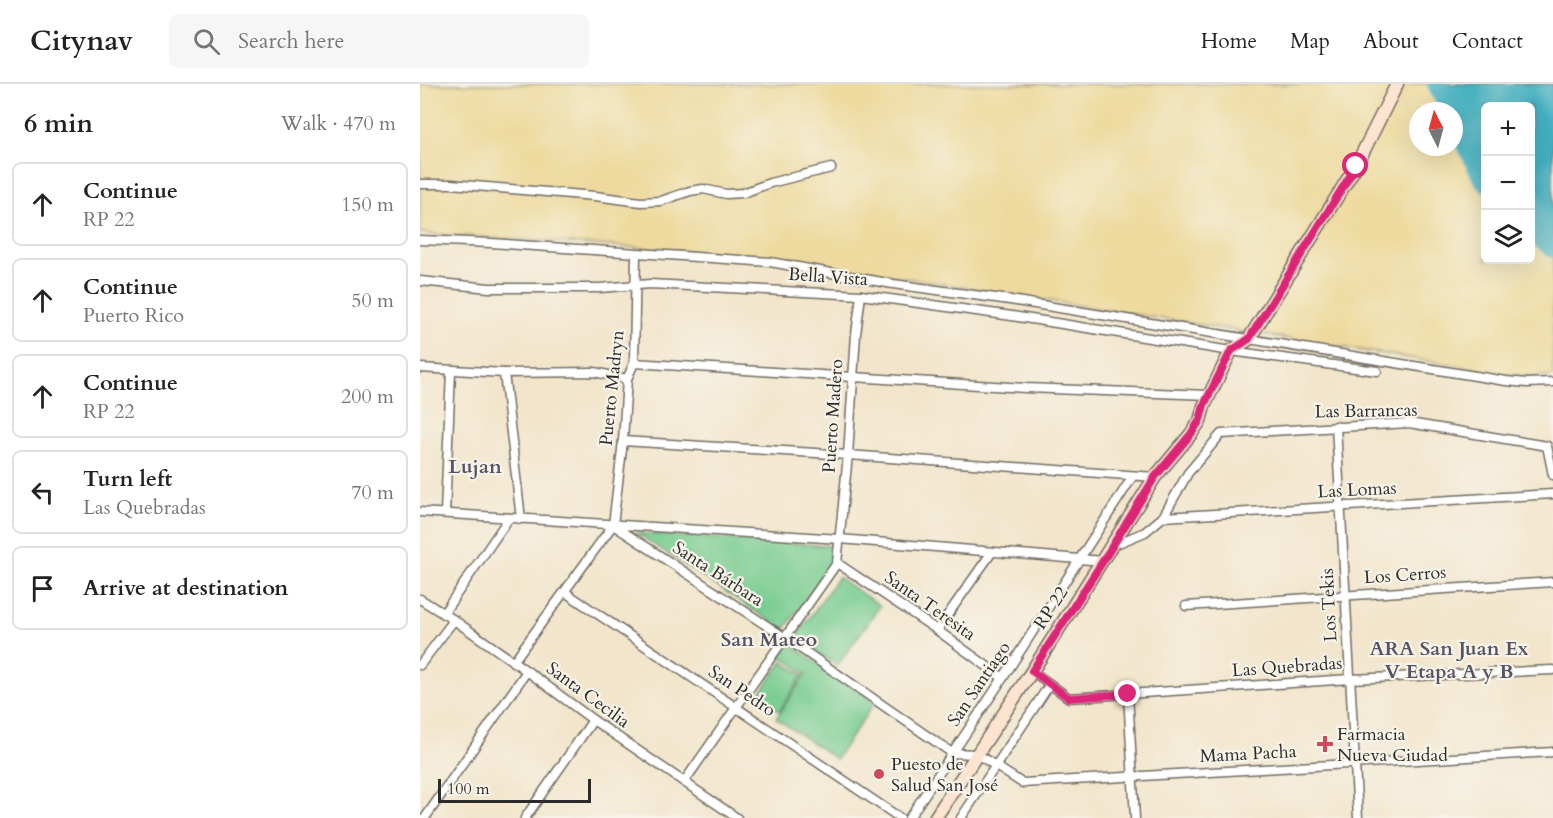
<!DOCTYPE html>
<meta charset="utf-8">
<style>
body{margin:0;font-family:Cardo,serif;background:#f6f6f6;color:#222}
.controls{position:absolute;right:18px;top:18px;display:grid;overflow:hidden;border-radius:9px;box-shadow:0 6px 24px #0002}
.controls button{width:54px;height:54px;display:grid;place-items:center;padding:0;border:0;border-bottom:2px solid #e0e0e0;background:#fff;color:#222;font:30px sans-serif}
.compass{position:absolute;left:989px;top:18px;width:54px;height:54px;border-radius:50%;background:#fff;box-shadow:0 6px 24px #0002;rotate:354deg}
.scale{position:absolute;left:18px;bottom:15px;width:153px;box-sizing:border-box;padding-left:6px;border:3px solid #2b2b2b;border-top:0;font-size:16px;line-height:21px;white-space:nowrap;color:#2b2b2b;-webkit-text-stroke:4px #f7f3e8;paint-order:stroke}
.stop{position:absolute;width:18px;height:18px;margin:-14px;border:4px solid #db2777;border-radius:50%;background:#fff}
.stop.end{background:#db2777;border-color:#fff;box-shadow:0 2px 6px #0008}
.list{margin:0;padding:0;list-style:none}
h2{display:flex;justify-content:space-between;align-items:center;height:78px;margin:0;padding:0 24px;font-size:26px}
h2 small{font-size:20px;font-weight:400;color:#767676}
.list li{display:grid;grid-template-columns:39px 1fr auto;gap:18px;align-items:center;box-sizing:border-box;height:84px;margin:0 12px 12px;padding:0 12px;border:2px solid #e0e0e0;border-radius:9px}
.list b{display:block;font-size:22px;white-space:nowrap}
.list p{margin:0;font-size:20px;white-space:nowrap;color:#767676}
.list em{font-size:20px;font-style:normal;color:#767676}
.icon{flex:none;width:33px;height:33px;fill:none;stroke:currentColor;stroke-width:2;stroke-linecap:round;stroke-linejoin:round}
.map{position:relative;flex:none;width:1133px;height:734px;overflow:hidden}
header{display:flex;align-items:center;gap:36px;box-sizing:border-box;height:84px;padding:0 30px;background:#fff;border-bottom:2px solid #e0e0e0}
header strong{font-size:28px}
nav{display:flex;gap:33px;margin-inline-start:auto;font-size:21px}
.search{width:420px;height:54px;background:#f6f6f6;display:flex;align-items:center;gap:15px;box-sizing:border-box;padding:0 21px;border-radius:9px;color:#767676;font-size:22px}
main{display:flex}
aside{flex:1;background:#fff}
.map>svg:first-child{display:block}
.green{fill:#77cc90;stroke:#517c5e;stroke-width:1.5}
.sand{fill:#eeda9e;stroke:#8c8264;stroke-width:1.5;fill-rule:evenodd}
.water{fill:#43b0c1;stroke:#376e76;stroke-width:1.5}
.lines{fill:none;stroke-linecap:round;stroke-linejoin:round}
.river{stroke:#43b0c1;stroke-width:18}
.street-casing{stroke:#716c63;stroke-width:11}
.secondary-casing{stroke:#716c63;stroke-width:15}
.street{stroke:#fff;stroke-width:8}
.secondary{stroke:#fde4d1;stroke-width:12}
.route{stroke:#db2777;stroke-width:8}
.poi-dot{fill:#d1495b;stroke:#f7f3e8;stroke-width:2}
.labels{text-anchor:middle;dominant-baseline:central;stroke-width:4.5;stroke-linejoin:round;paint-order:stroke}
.street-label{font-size:18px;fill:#2b2b2b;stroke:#f7f3e8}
.poi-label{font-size:18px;fill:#2b2b2b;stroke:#f7f3e8;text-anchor:start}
.neighbourhood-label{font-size:20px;font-weight:bold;fill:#555365;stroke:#f7f3e8}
</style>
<header>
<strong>Citynav</strong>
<div class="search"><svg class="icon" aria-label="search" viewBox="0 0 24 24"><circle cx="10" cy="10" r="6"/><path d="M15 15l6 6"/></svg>Search here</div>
<nav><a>Home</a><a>Map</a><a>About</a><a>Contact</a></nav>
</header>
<main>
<aside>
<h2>6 min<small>Walk · 470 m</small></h2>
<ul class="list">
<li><svg class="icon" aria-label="ahead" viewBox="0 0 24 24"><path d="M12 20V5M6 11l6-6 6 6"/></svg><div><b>Continue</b><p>RP 22</p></div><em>150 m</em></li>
<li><svg class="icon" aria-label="ahead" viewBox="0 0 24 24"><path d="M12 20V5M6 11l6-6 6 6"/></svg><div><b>Continue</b><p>Puerto Rico</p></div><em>50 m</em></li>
<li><svg class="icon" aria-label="ahead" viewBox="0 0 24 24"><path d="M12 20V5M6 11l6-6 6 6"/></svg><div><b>Continue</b><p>RP 22</p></div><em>200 m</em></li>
<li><svg class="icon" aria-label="left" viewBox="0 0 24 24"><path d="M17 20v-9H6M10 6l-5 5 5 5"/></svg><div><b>Turn left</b><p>Las Quebradas</p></div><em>70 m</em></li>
<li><svg class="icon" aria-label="arrive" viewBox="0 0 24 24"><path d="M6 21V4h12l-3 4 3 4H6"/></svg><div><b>Arrive at destination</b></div></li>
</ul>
</aside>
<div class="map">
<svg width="1133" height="734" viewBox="0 0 1133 734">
<rect width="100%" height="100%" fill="#f7f3e8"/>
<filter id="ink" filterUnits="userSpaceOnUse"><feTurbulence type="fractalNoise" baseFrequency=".0167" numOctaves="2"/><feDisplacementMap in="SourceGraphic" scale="12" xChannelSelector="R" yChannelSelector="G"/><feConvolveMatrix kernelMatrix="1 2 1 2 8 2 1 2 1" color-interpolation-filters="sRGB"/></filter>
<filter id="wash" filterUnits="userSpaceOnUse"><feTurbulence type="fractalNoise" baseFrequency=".008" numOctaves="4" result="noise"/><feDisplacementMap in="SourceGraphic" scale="24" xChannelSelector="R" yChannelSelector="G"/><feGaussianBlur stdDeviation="1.35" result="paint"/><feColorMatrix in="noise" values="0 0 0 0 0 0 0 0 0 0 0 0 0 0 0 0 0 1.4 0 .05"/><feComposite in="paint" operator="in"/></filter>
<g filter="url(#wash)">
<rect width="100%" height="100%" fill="#f2e5cb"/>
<g class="green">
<polygon points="216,449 412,462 411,480 364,546"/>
<polygon points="418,493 460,522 417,582 376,553"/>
<polygon points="369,559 455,618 416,675 356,634 386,590 361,572"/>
<polygon points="362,578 383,591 359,627 338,612"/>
</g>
<path class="sand" d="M 0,0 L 1133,0 L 1133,292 L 1109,293 L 354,173 L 0,149 ZM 1066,22 L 1110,22 L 1110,176 L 1066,176 ZM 998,27 L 1034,27 L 1034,63 L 998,63 Z"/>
<polygon class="water" points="1016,0 1133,0 1133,165 1111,148 1110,22 1066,22 1065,99 1060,91 1034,37 1034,27 1029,27"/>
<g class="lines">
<g class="river">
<polyline points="1016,0 1029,27"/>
<polyline points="1034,37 1060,91 1066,99"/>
<polyline points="1110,148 1133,165"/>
</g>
</g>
</g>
<g filter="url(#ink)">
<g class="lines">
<defs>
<g id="street">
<polyline points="0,100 31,100 175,112 221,118 241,117 270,107 283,105 306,110 323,109 350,99 411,84"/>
<polyline points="0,156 71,159 350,178 473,200 590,216 1086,297 1107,299 1133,298"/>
<polyline points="0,197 69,204 180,204 230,200 441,211 592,232 811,267 957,287"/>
<polyline points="214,279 606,304 789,311"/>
<polyline points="0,284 84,289 174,288 207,295"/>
<polyline points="84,289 101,435"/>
<polyline points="916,342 938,734"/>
<polyline points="203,357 428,371 735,393"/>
<polyline points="0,428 420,455 683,477"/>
<polyline points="25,429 31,287"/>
<polyline points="743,433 1133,410"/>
<polyline points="193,441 364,553 532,669 557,670 602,699 1133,668"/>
<polyline points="696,460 725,448 743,433 768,389 801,350 989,339 1127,362 1133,391"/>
<polyline points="417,479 517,546 583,594"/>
<polyline points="145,508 480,734"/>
<polyline points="0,515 34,536 107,587 173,636 317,734"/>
<polyline points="766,522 1133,498"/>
<polyline points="23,530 89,434"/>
<polyline points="517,546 572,468"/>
<polyline points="93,578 193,441 203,357 207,295 214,279 216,170"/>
<polyline points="0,581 34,536"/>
<polyline points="612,587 649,614 930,595 1133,586"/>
<polyline points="708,610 715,734"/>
<polyline points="264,698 417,479 428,371 436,250 441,211"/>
<polyline points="5,734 107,587"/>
<polyline points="105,734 173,636"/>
<polyline points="489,734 583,594 713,392"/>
<polyline points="541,734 630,600"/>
</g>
<polyline id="secondary" points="515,734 612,587 735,393 771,350 780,337 784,322 811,267 829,255 936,82 977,0"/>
</defs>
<use href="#street" class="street-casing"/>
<use href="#secondary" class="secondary-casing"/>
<use href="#street" class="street"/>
<use href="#secondary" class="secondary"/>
</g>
</g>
<g class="lines" filter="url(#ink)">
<polyline class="route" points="708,610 649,614 612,587 683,477 735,393 771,350 780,336 784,321 811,267 829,255 936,82"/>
</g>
<g class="poi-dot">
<path d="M902 651h6v6h6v6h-6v6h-6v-6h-6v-6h6z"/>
<circle cx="459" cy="690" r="6"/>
</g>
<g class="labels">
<g class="street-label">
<text transform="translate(408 193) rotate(4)">Bella Vista</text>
<text transform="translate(192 304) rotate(-84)">Puerto Madryn</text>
<text transform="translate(946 327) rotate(-1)">Las Barrancas</text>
<text transform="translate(413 332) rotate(-86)">Puerto Madero</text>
<text transform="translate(937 406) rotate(-3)">Las Lomas</text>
<text transform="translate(298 490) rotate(33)">Santa Bárbara</text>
<text transform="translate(985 491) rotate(-4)">Los Cerros</text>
<text transform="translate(909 521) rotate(-93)">Los Tekis</text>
<text transform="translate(510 522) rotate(35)">Santa Teresita</text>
<text transform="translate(631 524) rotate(-57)">RP 22</text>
<text transform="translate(867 583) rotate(-4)">Las Quebradas</text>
<text transform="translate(559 600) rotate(-56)">San Santiago</text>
<text transform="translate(322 607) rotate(34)">San Pedro</text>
<text transform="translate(168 611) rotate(36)">Santa Cecilia</text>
<text transform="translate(828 670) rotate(-3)">Mama Pacha</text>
</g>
<g class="poi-label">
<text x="917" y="650">Farmacia<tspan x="917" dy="21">Nueva Ciudad</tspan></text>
<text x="471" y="680">Puesto de<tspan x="471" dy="21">Salud San José</tspan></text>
</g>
<g class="neighbourhood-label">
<text x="55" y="382">Lujan</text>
<text x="349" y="555">San Mateo</text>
<text x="1029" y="564">ARA San Juan Ex<tspan x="1029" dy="23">V Etapa A y B</tspan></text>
</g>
</g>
</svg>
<div class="controls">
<button>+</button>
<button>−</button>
<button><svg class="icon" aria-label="layers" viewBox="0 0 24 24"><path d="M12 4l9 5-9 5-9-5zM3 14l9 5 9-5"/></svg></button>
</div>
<svg class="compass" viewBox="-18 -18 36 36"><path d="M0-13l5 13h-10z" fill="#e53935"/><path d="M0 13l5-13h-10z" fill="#767676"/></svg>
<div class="scale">100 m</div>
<div class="stop" style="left:936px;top:82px"></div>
<div class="stop end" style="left:708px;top:610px"></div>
</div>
</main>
